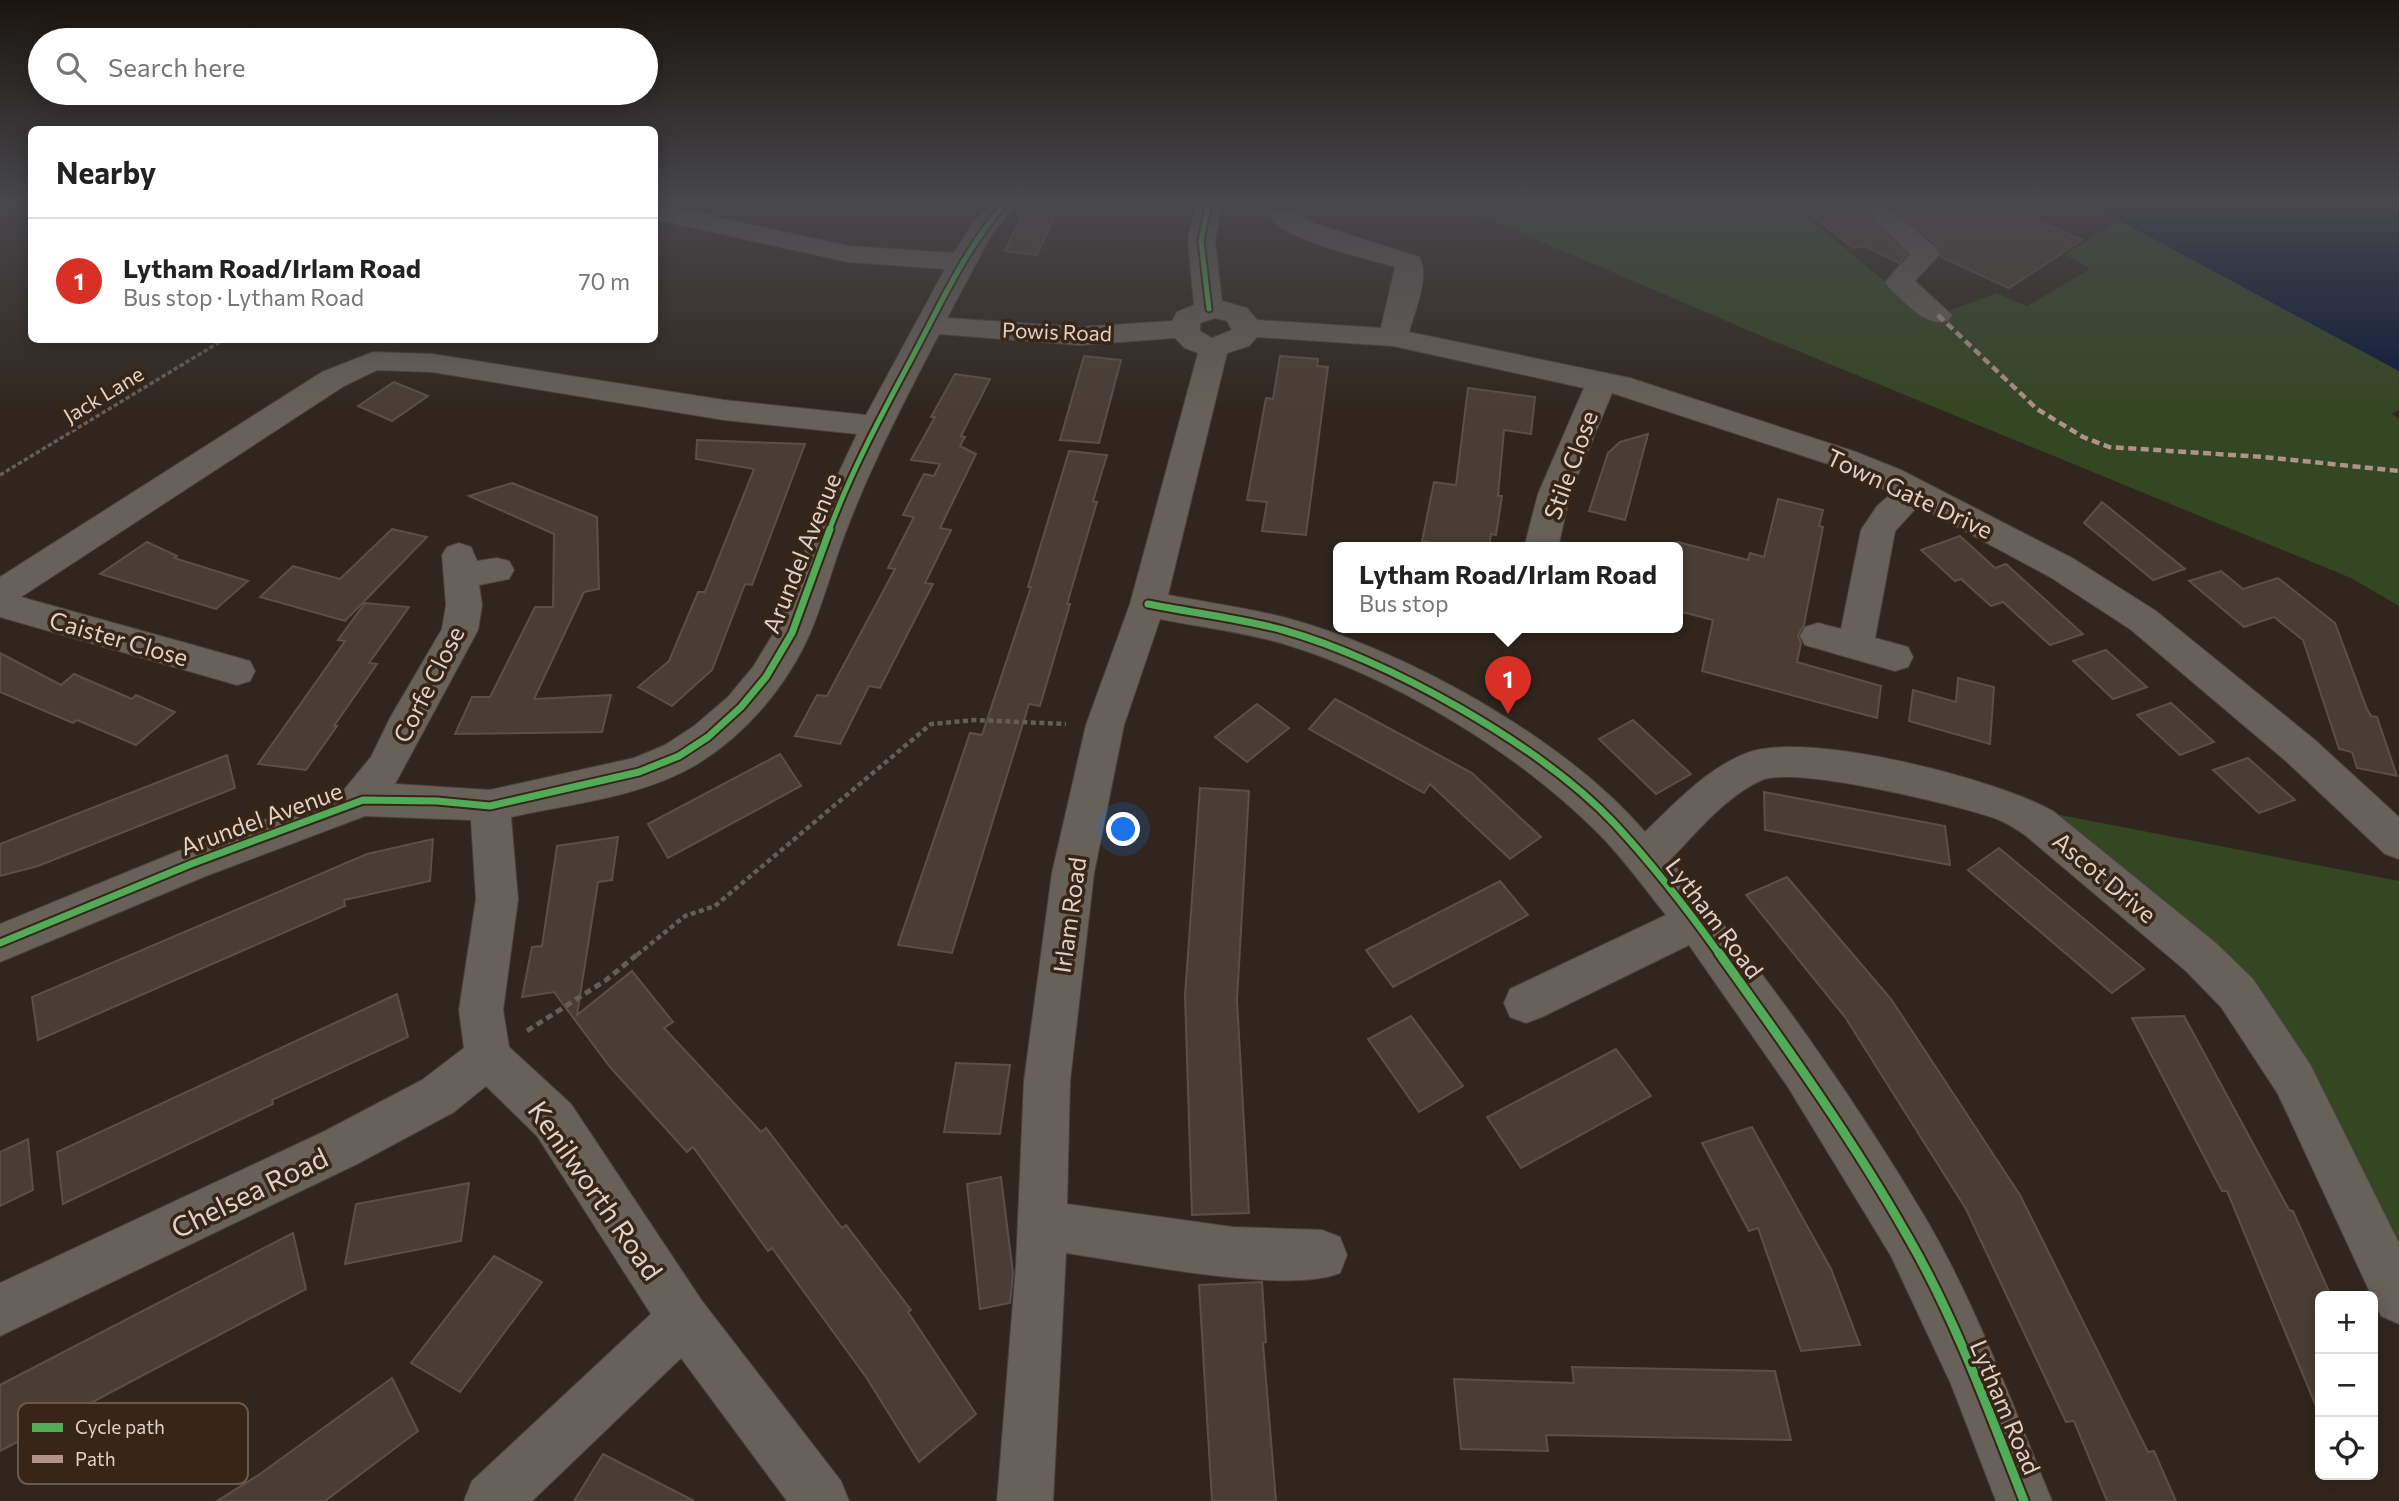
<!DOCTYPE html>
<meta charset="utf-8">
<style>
body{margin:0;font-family:Commissioner,sans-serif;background:#f6f6f6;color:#222}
.controls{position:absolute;right:21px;bottom:21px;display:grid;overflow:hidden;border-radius:10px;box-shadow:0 4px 18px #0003}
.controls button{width:63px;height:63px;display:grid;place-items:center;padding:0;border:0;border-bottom:2px solid #e0e0e0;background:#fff;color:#222;font:35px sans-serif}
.you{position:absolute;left:1124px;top:830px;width:24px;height:24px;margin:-18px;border:5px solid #fff;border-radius:50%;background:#1a73e8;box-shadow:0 0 0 10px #1a73e833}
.badge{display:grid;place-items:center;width:46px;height:46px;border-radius:50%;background:#d93025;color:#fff;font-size:23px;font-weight:700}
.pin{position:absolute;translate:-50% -58px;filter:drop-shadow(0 2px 4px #0008)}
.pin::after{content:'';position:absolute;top:37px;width:24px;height:21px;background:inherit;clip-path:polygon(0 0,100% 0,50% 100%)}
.popup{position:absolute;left:1333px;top:542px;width:350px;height:91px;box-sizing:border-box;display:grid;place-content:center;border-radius:10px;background:#fff;filter:drop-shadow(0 2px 5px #0005);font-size:23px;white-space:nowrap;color:#767676}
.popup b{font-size:26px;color:#222}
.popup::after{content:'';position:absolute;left:50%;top:100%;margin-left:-14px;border:14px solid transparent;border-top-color:#fff}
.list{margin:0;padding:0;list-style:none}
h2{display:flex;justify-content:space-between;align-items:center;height:91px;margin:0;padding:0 28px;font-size:30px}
h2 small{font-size:23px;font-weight:400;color:#767676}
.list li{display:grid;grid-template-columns:46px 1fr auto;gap:21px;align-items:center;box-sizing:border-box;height:126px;padding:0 28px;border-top:2px solid #e0e0e0}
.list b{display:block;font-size:26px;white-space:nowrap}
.list p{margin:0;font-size:23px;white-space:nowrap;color:#767676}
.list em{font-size:23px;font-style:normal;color:#767676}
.icon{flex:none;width:38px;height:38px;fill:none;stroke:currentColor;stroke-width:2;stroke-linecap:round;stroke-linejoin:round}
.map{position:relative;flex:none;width:2399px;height:1501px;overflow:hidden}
.search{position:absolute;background:#fff;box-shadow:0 4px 18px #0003;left:28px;top:28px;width:630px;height:77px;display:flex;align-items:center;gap:18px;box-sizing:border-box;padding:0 24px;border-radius:38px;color:#767676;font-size:26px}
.panel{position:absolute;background:#fff;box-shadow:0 4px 18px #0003;left:28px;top:126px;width:630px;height:217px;border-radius:10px}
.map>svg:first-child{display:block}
.green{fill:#354623}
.water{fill:#0b1a38}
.building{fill:#4a3e34;stroke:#595049;stroke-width:2}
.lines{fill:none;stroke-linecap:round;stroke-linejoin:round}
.minor-casing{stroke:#4b423c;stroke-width:2}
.path-far2{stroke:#645d58;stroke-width:3.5;stroke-dasharray:4.5 2.5;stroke-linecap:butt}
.path-far1{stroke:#645d58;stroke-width:4.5;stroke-dasharray:5 3.5;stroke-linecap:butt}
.path{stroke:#645d58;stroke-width:5;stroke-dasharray:7 4.5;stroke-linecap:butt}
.minor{fill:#68615a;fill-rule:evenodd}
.quiet{stroke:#af9288;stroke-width:4.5;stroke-dasharray:8 4.5;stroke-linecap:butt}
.cycleway-far2-casing{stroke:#372517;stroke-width:9}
.cycleway-far1-casing{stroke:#372517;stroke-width:11}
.cycleway-casing{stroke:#372517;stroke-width:13}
.cycleway-far2{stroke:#51ab58;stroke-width:5}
.cycleway-far1{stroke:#51ab58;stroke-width:7}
.cycleway{stroke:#51ab58;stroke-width:9}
.labels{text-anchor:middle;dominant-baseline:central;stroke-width:7;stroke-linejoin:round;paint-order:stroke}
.far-street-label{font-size:21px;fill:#dfd2c9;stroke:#372517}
.street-label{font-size:24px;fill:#dfd2c9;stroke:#372517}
.near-street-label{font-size:28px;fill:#dfd2c9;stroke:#372517}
.key{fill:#372517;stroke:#69594c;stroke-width:2}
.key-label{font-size:19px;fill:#dfd2c9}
</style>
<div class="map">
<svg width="2399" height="1501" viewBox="0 0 2399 1501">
<rect width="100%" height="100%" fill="#30261e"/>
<g class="green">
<polygon points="1446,201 1788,201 1929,318 1997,293 2027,306 2090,269 2065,254 2121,220 2399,371 2399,410 2392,414 2399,419 2399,606 2351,578 1771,340"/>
<polygon points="2040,811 2399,881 2399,1251 2254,997"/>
</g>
<polygon class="water" points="2083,201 2374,201 2399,213 2399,371"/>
<g class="building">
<polygon points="1041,201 1062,201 1037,255 1005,251 1022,215"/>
<polygon points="1886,201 1976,201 2002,212 2010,208 2082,240 2009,288 1941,257 1938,246"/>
<polygon points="1851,202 1906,254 1899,263 1864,246 1853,248 1808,212"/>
<polygon points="1084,356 1121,360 1099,443 1060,440"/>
<polygon points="1280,356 1318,359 1317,366 1328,367 1306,535 1262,531 1267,502 1247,500 1266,398 1273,399"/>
<polygon points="955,374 990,379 961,436 965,437 960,446 976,454 940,528 951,530 925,583 933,584 880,688 869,686 840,744 795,736 817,695 827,696 895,569 888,568 914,517 903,515 924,474 934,476 940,464 911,460 935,417 931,417"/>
<polygon points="394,382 428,396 392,421 358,406"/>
<polygon points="1468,388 1535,397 1531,434 1504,430 1498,496 1502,496 1496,535 1491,534 1489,548 1460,548 1422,541 1434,482 1456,485"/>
<polygon points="1648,434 1625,520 1589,511 1608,453 1620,442"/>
<polygon points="697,440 805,444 752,585 745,584 712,670 672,706 638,687 669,661 698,592 705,592 754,469 696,459"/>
<polygon points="1069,451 1107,455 1093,501 1097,502 1067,604 1070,604 1040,706 1029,704 952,953 898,945 970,733 982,735 1031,587 1028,587"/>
<polygon points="512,483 597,517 599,589 584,592 534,699 611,695 602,732 455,734 472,697 490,697 535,607 553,607 554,534 469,496"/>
<polygon points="1778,499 1823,510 1819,526 1823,527 1804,625 1798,635 1801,643 1797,662 1881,686 1877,718 1702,671 1713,620 1678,611 1678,542 1748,560 1750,553 1764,557"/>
<polygon points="2102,502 2185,569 2153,580 2084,523"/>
<polygon points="392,529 427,537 345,621 260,597 293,566 340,579"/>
<polygon points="1960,536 1995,568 2006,564 2083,634 2050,645 2003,602 1991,606 1961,579 1955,581 1921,550"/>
<polygon points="147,542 177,556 174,558 248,581 216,609 100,574"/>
<polygon points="2221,571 2243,589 2278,578 2335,623 2367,709 2371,716 2377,717 2397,776 2357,768 2352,752 2339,749 2303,640 2274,617 2244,627 2189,581"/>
<polygon points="365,603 409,607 369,663 377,664 334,726 337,726 306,770 258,764 345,641 338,640"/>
<polygon points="2106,650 2147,687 2113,699 2073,661"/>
<polygon points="0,653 61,685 74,674 132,699 136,695 175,712 136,745 77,720 73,723 0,692"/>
<polygon points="1958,678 1994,687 1990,744 1909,721 1913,690 1956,702"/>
<polygon points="1335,699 1472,773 1541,837 1510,859 1430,784 1424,793 1309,729"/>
<polygon points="2171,703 2214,742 2180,755 2137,715"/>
<polygon points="1257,704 1289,728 1247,762 1215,737"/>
<polygon points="1633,720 1691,774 1656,794 1599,739"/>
<polygon points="780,754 801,786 668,858 648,824"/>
<polygon points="227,755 235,788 38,866 0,876 0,844"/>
<polygon points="2248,758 2295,800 2259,813 2213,770"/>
<polygon points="1200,788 1249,791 1237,1000 1249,1213 1192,1215 1185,995"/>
<polygon points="1764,792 1945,826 1950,865 1765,830"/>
<polygon points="618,837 612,880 598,882 577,1015 632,971 673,1022 664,1028 761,1132 766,1128 842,1228 846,1225 911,1310 908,1312 976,1414 919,1462 866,1377 772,1248 768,1251 693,1147 687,1152 610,1067 554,992 522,997 532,947 542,946 557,846"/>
<polygon points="433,839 430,881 344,900 345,906 38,1040 32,997 367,854"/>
<polygon points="1999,848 2144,969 2112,993 1968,870"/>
<polygon points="1787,877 1891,999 2020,1195 2148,1452 2154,1451 2176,1501 2107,1501 2074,1421 2066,1422 1966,1209 1845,1017 1746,895"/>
<polygon points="1500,881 1528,915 1393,987 1366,950"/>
<polygon points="397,994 408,1037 272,1100 273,1104 63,1204 57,1152"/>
<polygon points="1411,1016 1463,1086 1419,1112 1368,1039"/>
<polygon points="2184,1016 2289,1210 2293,1211 2331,1296 2320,1296 2320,1416 2227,1191 2222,1191 2132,1018"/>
<polygon points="1616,1049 1651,1096 1521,1168 1487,1117"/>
<polygon points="956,1063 1010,1065 1000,1134 944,1132"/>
<polygon points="1752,1127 1831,1269 1860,1345 1801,1351 1758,1228 1749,1231 1702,1143"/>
<polygon points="28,1139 33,1190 0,1206 0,1152"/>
<polygon points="1001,1177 1013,1273 1010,1303 980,1309 967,1184"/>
<polygon points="469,1183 461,1241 345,1264 356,1204"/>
<polygon points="293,1233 306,1289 0,1451 0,1385"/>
<polygon points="494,1256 542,1282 460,1392 411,1363"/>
<polygon points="1262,1282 1266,1342 1263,1343 1276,1501 1212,1501 1199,1285"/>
<polygon points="1572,1367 1775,1371 1791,1440 1546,1435 1548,1451 1461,1449 1454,1379 1574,1383"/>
<polygon points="392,1378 418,1431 325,1501 217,1501 260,1474"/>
<polygon points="603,1454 694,1501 574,1501"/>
</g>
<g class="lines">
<defs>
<g id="minor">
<path d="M 993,201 L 1020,201 L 992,234 L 947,318 L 1080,327 L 1172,321 L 1177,312 L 1194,305 L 1188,241 L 1196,201 L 1222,201 L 1215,241 L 1222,301 L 1247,308 L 1257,320 L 1381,328 L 1395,267 C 1366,258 1287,241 1271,218 L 1275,212 L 1293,212 L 1316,224 L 1419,257 C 1431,275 1414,312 1409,332 L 1630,378 L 1856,452 L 1901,470 L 2074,559 L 2156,611 L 2315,740 L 2399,817 L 2399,859 L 2385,854 L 2287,762 L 2130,629 L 2050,577 L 1918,506 L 1895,531 L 1875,638 L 1908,647 L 1913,657 L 1908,667 L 1895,671 L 1805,645 L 1800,636 L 1805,627 L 1818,623 L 1841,629 L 1861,530 L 1877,506 L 1892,493 L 1834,466 L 1612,393 L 1570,494 L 1558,548 L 1524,548 L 1538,494 L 1584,388 L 1393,346 L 1257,337 L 1249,346 L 1227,353 L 1168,595 C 1206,602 1245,608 1283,617 C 1402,648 1565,738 1645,832 C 1675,803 1707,768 1747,753 C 1807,730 1996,779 2053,811 L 2216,943 L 2253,979 L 2310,1064 L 2399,1243 L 2399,1324 L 2381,1316 L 2278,1094 L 2221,1007 L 2186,971 L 2025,835 C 2016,829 2007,823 1997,819 C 1958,805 1797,766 1762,780 C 1727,795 1696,833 1670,860 C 1762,967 1854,1097 1926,1219 C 1978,1308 2013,1407 2052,1501 L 1996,1501 L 1951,1384 L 1891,1256 L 1788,1087 L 1689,945 L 1542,1017 L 1526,1023 L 1510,1017 L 1504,1003 L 1510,989 L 1666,915 C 1644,888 1623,858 1598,833 C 1516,751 1392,676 1281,643 C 1242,632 1200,627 1160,619 L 1124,725 L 1094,873 L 1070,1081 L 1067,1204 L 1233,1227 L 1322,1230 L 1340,1237 L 1347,1255 L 1340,1273 C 1286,1295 1129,1262 1066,1253 L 1053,1501 L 997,1501 L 1016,1265 L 1024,1081 L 1052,873 L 1086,725 L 1130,604 L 1198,353 L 1185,348 L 1175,338 L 1080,345 L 939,334 C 907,396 875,457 850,521 C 835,557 826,595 811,631 C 788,685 745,736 694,766 C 641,797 570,804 511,817 L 518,899 L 503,1010 L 509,1047 L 571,1104 L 702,1301 L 841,1481 L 849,1501 L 787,1501 L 681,1358 L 532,1501 L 464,1501 L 472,1481 L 651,1314 L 537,1136 L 486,1086 L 454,1112 L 357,1164 L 0,1336 L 0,1283 L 323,1132 L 422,1080 L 464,1048 L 459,1010 L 476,899 L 471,820 L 365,816 L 206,876 L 0,962 L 0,924 L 176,852 L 343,791 L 371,757 L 390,718 L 442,629 L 446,605 L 442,555 L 447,547 L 459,543 L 471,547 L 477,561 L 497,558 L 509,561 L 514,570 L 509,579 L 479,585 L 482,605 L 478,630 L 395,784 L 490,790 L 634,758 L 665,745 L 694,726 L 728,697 L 753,667 L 775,631 L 816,521 L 857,434 L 724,420 L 432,372 L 377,370 L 344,386 L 21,597 L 250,661 L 255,671 L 250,681 L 237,685 L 0,617 L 0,577 L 322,372 L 373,352 L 432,354 L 724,400 L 866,415 L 945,269 L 848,262 L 654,219 L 654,203 L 848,246 L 954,253 L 972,224 ZM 1215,318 L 1227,321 L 1232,330 L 1212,338 L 1200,331 L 1200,323 Z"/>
<path d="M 1853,201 L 1882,201 L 1936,248 L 1940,254 L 1915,281 L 1952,315 L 1948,321 C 1924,327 1906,302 1889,288 L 1885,282 L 1910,254 Z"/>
</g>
</defs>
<use href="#minor" class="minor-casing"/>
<polyline class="path-far2" points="0,475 223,340"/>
<polyline class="path-far1" points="637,955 685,916 715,906 931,724 975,720 1066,724"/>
<polyline class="path" points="527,1031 606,980 639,953"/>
<use href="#minor" class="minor"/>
<polyline class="quiet" points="1938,315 2037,409 2083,437 2109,447 2264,457 2399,471"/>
<defs>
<g id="cycleway-far2">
<polyline points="1209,201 1201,241 1209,309"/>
<path d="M 829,531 C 852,469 884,410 915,352 C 943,299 967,246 1007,201"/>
</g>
<g id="cycleway-far1">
<path d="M 1148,604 C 1193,613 1239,618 1283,630 C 1387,659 1540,745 1614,823 C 1652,864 1688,910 1720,955"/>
<polyline points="0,943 191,864 363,800 437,801 490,806 639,772 679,756 708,737 741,707 766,677 792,633 830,529"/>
</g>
<path id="cycleway" d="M 1719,953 C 1785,1045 1852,1138 1908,1237 C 1956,1320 1989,1412 2024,1501"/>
</defs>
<use href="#cycleway-far2" class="cycleway-far2-casing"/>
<use href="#cycleway-far1" class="cycleway-far1-casing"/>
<use href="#cycleway" class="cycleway-casing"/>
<use href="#cycleway-far2" class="cycleway-far2"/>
<use href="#cycleway-far1" class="cycleway-far1"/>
<use href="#cycleway" class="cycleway"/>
</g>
<linearGradient id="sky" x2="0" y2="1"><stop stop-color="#1a1510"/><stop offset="0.49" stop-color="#48474c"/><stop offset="1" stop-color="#48474c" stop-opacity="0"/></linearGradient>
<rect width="2399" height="411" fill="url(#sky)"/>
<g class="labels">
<g class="far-street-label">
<text transform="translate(1057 331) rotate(2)">Powis Road</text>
<text transform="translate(103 394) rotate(-31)">Jack Lane</text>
</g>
<g class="street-label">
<text transform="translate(1570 465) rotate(-70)">Stile Close</text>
<text transform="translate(1910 493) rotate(25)">Town Gate Drive</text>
<text transform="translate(801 553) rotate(-68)">Arundel Avenue</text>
<text transform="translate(119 638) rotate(16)">Caister Close</text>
<text transform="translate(428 684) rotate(-63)">Corfe Close</text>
<text transform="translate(261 818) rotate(-20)">Arundel Avenue</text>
<text transform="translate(2105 877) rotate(40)">Ascot Drive</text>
<text transform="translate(1069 915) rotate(-82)">Irlam Road</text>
<text transform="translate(1715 918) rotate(53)">Lytham Road</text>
<text transform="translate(2006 1407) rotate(67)">Lytham Road</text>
</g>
<g class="near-street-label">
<text transform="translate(596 1190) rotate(55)">Kenilworth Road</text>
<text transform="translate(249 1192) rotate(-26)">Chelsea Road</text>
</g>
</g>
<rect x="18" y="1403" width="230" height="81" rx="10" class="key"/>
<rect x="32" y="1423" width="31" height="9" fill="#51ab58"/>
<rect x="32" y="1455" width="31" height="8" fill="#af9288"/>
<g class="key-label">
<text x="75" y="1434">Cycle path</text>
<text x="75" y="1466">Path</text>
</g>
</svg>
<div class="controls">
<button>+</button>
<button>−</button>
<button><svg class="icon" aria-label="locate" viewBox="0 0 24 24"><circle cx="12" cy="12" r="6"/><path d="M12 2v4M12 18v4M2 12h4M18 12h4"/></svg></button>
</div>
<div class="you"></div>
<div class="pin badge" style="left:1508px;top:714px">1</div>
<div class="popup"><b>Lytham Road/Irlam Road</b>Bus stop</div>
<div class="search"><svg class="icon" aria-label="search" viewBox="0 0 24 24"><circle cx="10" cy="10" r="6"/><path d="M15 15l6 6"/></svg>Search here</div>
<section class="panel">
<h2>Nearby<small></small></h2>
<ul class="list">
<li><span class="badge">1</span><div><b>Lytham Road/Irlam Road</b><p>Bus stop · Lytham Road</p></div><em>70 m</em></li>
</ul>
</section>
</div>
